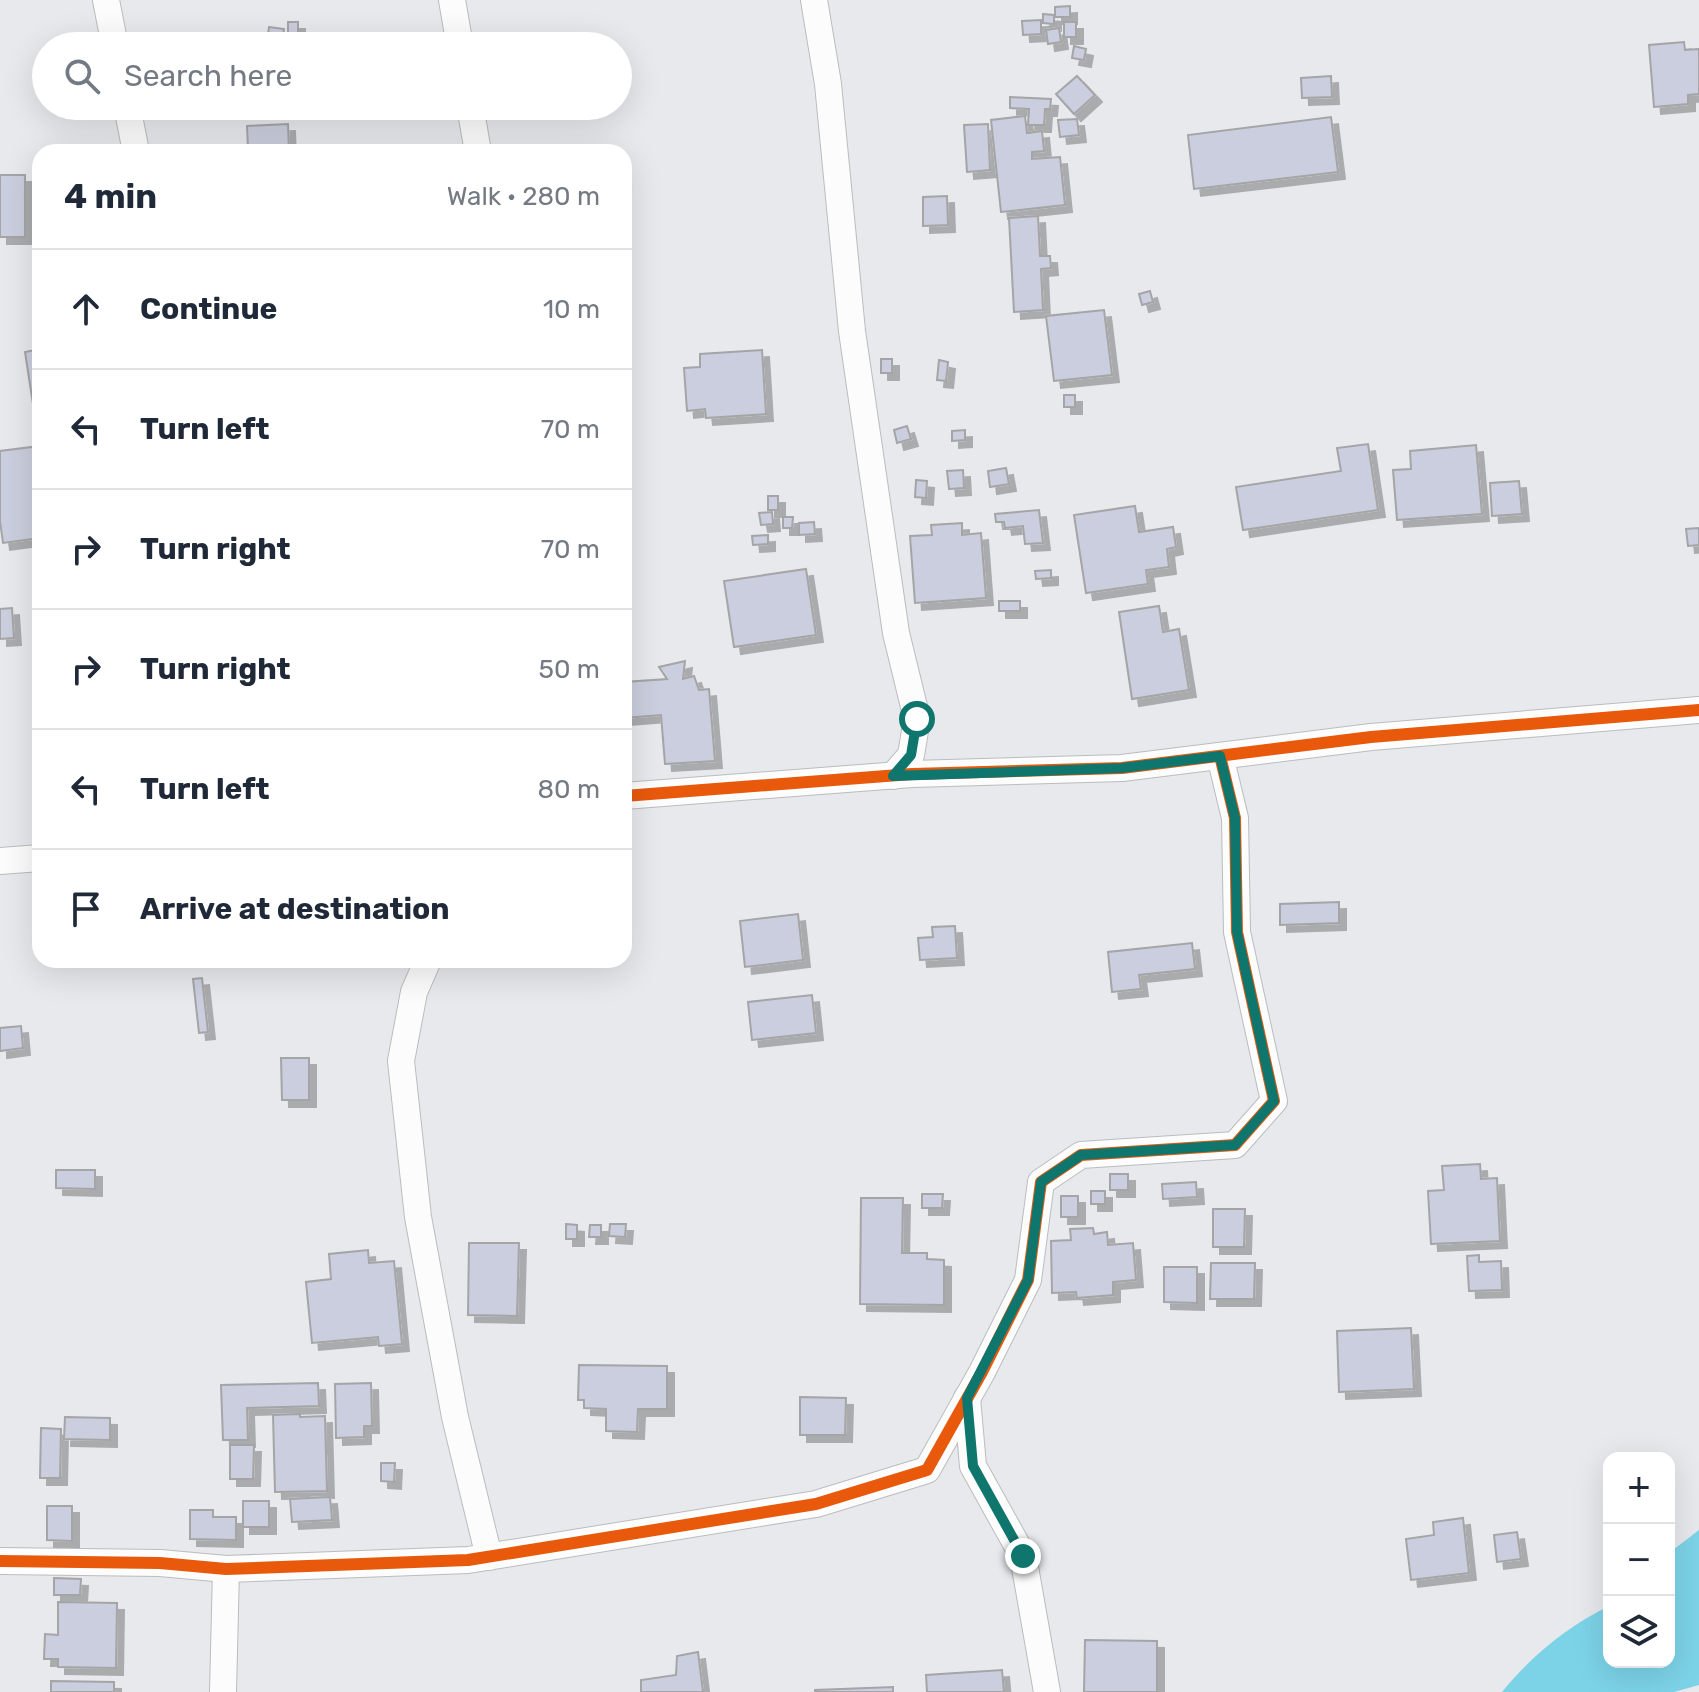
<!DOCTYPE html>
<meta charset="utf-8">
<style>
body{margin:0;font-family:Rubik,sans-serif;background:#f2f2f3;color:#1f2937}
.controls{position:absolute;right:24px;bottom:24px;display:grid;overflow:hidden;border-radius:16px;box-shadow:0 8px 32px #0002}
.controls button{width:72px;height:72px;display:grid;place-items:center;padding:0;border:0;border-bottom:2px solid #e0e1e3;background:#fff;color:#1f2937;font:40px sans-serif}
.stop{position:absolute;width:24px;height:24px;margin:-18px;border:6px solid #0f766e;border-radius:50%;background:#fff}
.stop.end{background:#0f766e;border-color:#fff;box-shadow:0 2px 8px #0008}
.list{margin:0;padding:0;list-style:none}
h2{display:flex;justify-content:space-between;align-items:center;height:104px;margin:0;padding:0 32px;font-size:34px}
h2 small{font-size:26px;font-weight:400;color:#747a83}
.list li{display:grid;grid-template-columns:52px 1fr auto;gap:24px;align-items:center;box-sizing:border-box;height:120px;padding:0 32px;border-top:2px solid #e0e1e3}
.list b{display:block;font-size:30px;white-space:nowrap}
.list em{font-size:26px;font-style:normal;color:#747a83}
.icon{flex:none;width:44px;height:44px;fill:none;stroke:currentColor;stroke-width:2;stroke-linecap:round;stroke-linejoin:round}
.map{position:relative;flex:none;width:1699px;height:1692px;overflow:hidden}
.search{position:absolute;background:#fff;box-shadow:0 8px 32px #0002;left:32px;top:32px;width:600px;height:88px;display:flex;align-items:center;gap:20px;box-sizing:border-box;padding:0 28px;border-radius:44px;color:#747a83;font-size:30px}
.panel{position:absolute;background:#fff;box-shadow:0 8px 32px #0002;left:32px;top:144px;width:600px;height:824px;border-radius:24px}
.map>svg:first-child{display:block}
.water{fill:#7cd3e8}
.building{fill:#cbcede;stroke:#a5a5a7;stroke-width:2;filter:url(#shadow)}
.lines{fill:none;stroke-linecap:round;stroke-linejoin:round}
.minor-casing{stroke:#bbbcbe;stroke-width:28}
.minor{stroke:#fcfcfc;stroke-width:26}
.cycleway-casing{stroke:#fff;stroke-width:17}
.cycleway{stroke:#e8590c;stroke-width:12}
.route{stroke:#0f766e;stroke-width:10}
</style>
<div class="map">
<svg width="1699" height="1692" viewBox="0 0 1699 1692">
<defs>
<filter id="shadow"><feDropShadow dx="7" dy="7" stdDeviation="0" flood-color="#0004"/></filter>
</defs>
<rect width="100%" height="100%" fill="#e8e9ec"/>
<path class="water" d="M 1699,1530 L 1699,1685 L 1674,1692 L 1502,1692 C 1530,1657 1568,1626 1609,1606 L 1609,1662 L 1669,1662 L 1669,1553 Z"/>
<g class="building">
<polygon points="1070,6 1070,17 1055,17 1055,7"/>
<polygon points="1043,14 1054,15 1054,24 1043,23"/>
<polygon points="1041,20 1041,34 1023,35 1022,21"/>
<rect x="288" y="22" width="10" height="13"/>
<rect x="1064" y="22" width="12" height="15"/>
<polygon points="269,27 284,29 282,44 267,42"/>
<polygon points="1059,28 1061,42 1048,44 1046,30"/>
<polygon points="1684,42 1685,50 1699,49 1699,94 1688,95 1688,104 1654,107 1649,45"/>
<polygon points="1074,46 1086,49 1084,60 1072,58"/>
<polygon points="1077,76 1095,95 1074,114 1056,94"/>
<polygon points="1331,76 1332,97 1302,98 1301,78"/>
<polygon points="1010,97 1051,99 1050,109 1045,109 1044,125 1028,125 1029,109 1010,108"/>
<polygon points="1025,116 1027,133 1042,131 1044,151 1032,152 1032,159 1060,157 1065,205 1001,212 991,120"/>
<polygon points="1331,117 1338,172 1194,189 1188,135"/>
<polygon points="1077,119 1079,135 1060,137 1058,120"/>
<polygon points="288,124 289,152 268,152 267,147 248,148 247,126"/>
<polygon points="988,124 990,170 967,172 964,125"/>
<rect x="0" y="175" width="25" height="62"/>
<polygon points="947,196 948,225 923,226 923,197"/>
<polygon points="1038,216 1040,256 1050,256 1051,268 1041,269 1043,310 1014,312 1009,218"/>
<polygon points="1150,291 1153,302 1142,305 1139,294"/>
<polygon points="1104,310 1112,375 1054,381 1046,316"/>
<polygon points="40,349 40,430 37,430 25,352"/>
<polygon points="762,350 766,414 706,418 705,409 687,411 684,368 700,367 700,354"/>
<rect x="881" y="359" width="11" height="14"/>
<polygon points="939,360 948,362 946,381 937,380"/>
<rect x="1064" y="395" width="11" height="12"/>
<polygon points="907,426 911,439 897,443 894,430"/>
<polygon points="965,430 965,440 952,441 952,431"/>
<polygon points="1368,444 1378,510 1243,530 1236,487 1341,471 1337,448"/>
<polygon points="1476,445 1482,514 1397,520 1393,470 1411,469 1410,451"/>
<polygon points="40,446 40,538 3,543 0,521 0,451"/>
<polygon points="1006,468 1009,484 990,487 988,471"/>
<polygon points="963,470 964,488 949,489 947,471"/>
<polygon points="916,480 927,481 926,498 915,497"/>
<polygon points="1519,481 1522,514 1492,516 1490,483"/>
<rect x="768" y="496" width="10" height="14"/>
<polygon points="1135,506 1139,532 1173,527 1176,547 1167,549 1169,567 1146,570 1148,584 1086,593 1074,515"/>
<polygon points="1039,510 1043,543 1025,544 1023,526 1005,528 1004,522 996,522 995,514"/>
<polygon points="772,512 773,524 761,525 759,513"/>
<polygon points="783,517 793,517 792,528 783,528"/>
<polygon points="814,522 815,534 799,535 799,523"/>
<polygon points="962,523 962,535 981,533 986,598 915,603 910,536 932,535 931,525"/>
<polygon points="1699,528 1699,545 1688,546 1686,529"/>
<polygon points="768,535 768,544 753,545 752,536"/>
<polygon points="806,569 816,635 734,647 724,581"/>
<polygon points="1051,570 1051,578 1036,579 1035,571"/>
<rect x="999" y="601" width="21" height="10"/>
<polygon points="1159,606 1163,632 1179,629 1189,690 1132,699 1119,612"/>
<polygon points="12,608 14,638 0,639 0,609"/>
<polygon points="685,661 683,679 694,676 699,690 709,689 715,761 665,764 661,715 624,718 624,682 667,679 659,667"/>
<polygon points="1339,902 1339,923 1280,925 1280,904"/>
<polygon points="798,914 803,960 745,967 740,921"/>
<polygon points="955,926 957,958 920,960 918,938 933,937 932,927"/>
<polygon points="1192,943 1195,969 1139,975 1141,989 1112,992 1108,952"/>
<polygon points="202,978 208,1032 199,1033 193,979"/>
<polygon points="812,995 816,1033 752,1040 748,1002"/>
<polygon points="21,1026 23,1048 0,1051 0,1028"/>
<polygon points="281,1058 309,1058 309,1100 282,1100"/>
<polygon points="1480,1164 1481,1179 1497,1178 1500,1241 1431,1244 1428,1191 1444,1190 1442,1166"/>
<polygon points="56,1170 95,1170 95,1189 56,1188"/>
<rect x="1110" y="1174" width="18" height="16"/>
<polygon points="1196,1182 1197,1197 1163,1199 1162,1184"/>
<rect x="1091" y="1191" width="14" height="13"/>
<polygon points="922,1194 943,1194 942,1208 922,1208"/>
<rect x="1061" y="1196" width="17" height="21"/>
<polygon points="861,1198 903,1198 902,1253 927,1253 927,1259 944,1260 944,1305 860,1304"/>
<polygon points="1213,1209 1245,1209 1244,1247 1213,1247"/>
<polygon points="566,1224 577,1225 577,1239 566,1239"/>
<polygon points="610,1224 626,1224 625,1237 609,1236"/>
<polygon points="590,1225 601,1225 601,1237 589,1237"/>
<polygon points="1093,1228 1094,1234 1107,1232 1108,1245 1133,1243 1136,1280 1113,1282 1113,1295 1077,1298 1076,1292 1052,1293 1051,1241 1071,1240 1070,1229"/>
<polygon points="469,1243 519,1243 517,1316 468,1315"/>
<polygon points="368,1250 369,1263 394,1261 402,1344 379,1346 378,1337 312,1343 306,1282 331,1279 329,1254"/>
<polygon points="1479,1255 1479,1262 1501,1261 1502,1290 1469,1291 1467,1256"/>
<polygon points="1211,1263 1255,1263 1254,1299 1210,1299"/>
<polygon points="1164,1267 1197,1267 1197,1303 1164,1302"/>
<polygon points="1411,1328 1414,1389 1339,1392 1337,1331"/>
<polygon points="579,1365 667,1366 667,1409 638,1409 637,1432 606,1431 606,1409 584,1408 584,1400 578,1400"/>
<polygon points="318,1383 319,1406 247,1408 248,1440 223,1440 221,1385"/>
<polygon points="371,1383 372,1426 364,1426 364,1437 336,1438 335,1384"/>
<polygon points="800,1397 846,1398 845,1435 800,1435"/>
<polygon points="300,1414 300,1417 325,1416 327,1491 275,1492 273,1415"/>
<polygon points="65,1417 110,1418 110,1440 64,1439"/>
<polygon points="41,1428 61,1429 60,1478 40,1478"/>
<polygon points="230,1445 254,1445 253,1479 230,1479"/>
<polygon points="381,1463 395,1463 394,1482 381,1481"/>
<polygon points="330,1497 332,1520 292,1522 290,1499"/>
<rect x="243" y="1501" width="26" height="26"/>
<polygon points="47,1506 72,1506 72,1541 47,1540"/>
<polygon points="190,1510 213,1510 213,1517 236,1517 236,1540 190,1539"/>
<polygon points="1463,1518 1469,1573 1411,1580 1406,1539 1434,1535 1433,1522"/>
<polygon points="1517,1532 1521,1559 1497,1562 1494,1535"/>
<polygon points="54,1578 81,1579 80,1595 54,1595"/>
<polygon points="58,1602 117,1603 116,1668 58,1667 58,1659 44,1659 45,1634 58,1635"/>
<polygon points="1085,1640 1157,1641 1157,1692 1084,1692"/>
<polygon points="698,1652 703,1692 641,1692 641,1680 676,1675 677,1656"/>
<polygon points="1002,1670 1004,1692 927,1692 926,1675"/>
<polygon points="51,1681 114,1682 114,1692 51,1692"/>
<polygon points="893,1687 893,1692 815,1692 815,1690"/>
</g>
<g class="lines">
<defs>
<g id="minor">
<polyline points="106,0 115,46"/>
<polyline points="452,0 460,46"/>
<polyline points="814,0 828,84 852,331 896,633 917,719 911,755 893,776"/>
<polyline points="127,106 136,152"/>
<polyline points="470,106 478,152"/>
<polyline points="624,796 912,774 1122,768 1371,737 1699,710"/>
<polyline points="0,861 40,858"/>
<polyline points="428,960 414,992 401,1061 418,1217 455,1417 489,1557"/>
<polyline points="967,1398 973,1466 1023,1556 1047,1692"/>
<polyline points="0,1561 160,1563 226,1569 468,1560 816,1504 927,1470 982,1372 1028,1280 1041,1182 1081,1155 1235,1145 1274,1101 1237,932 1235,818 1220,756"/>
<polyline points="223,1692 226,1569"/>
</g>
</defs>
<use href="#minor" class="minor-casing"/>
<use href="#minor" class="minor"/>
<defs>
<g id="cycleway">
<polyline points="624,796 912,774 1122,768 1371,737 1699,710"/>
<polyline points="0,1561 160,1563 226,1569 468,1560 816,1504 927,1470 982,1372 1028,1280 1041,1182 1081,1155 1235,1145 1274,1101 1237,932 1235,818 1220,756"/>
</g>
</defs>
<use href="#cycleway" class="cycleway-casing"/>
<use href="#cycleway" class="cycleway"/>
</g>
<g class="lines">
<polyline class="route" points="917,719 911,755 893,776 1122,768 1220,756 1235,818 1237,932 1274,1101 1235,1145 1081,1155 1041,1182 1028,1280 967,1398 973,1466 1023,1556"/>
</g>
</svg>
<div class="controls">
<button>+</button>
<button>−</button>
<button><svg class="icon" aria-label="layers" viewBox="0 0 24 24"><path d="M12 4l9 5-9 5-9-5zM3 14l9 5 9-5"/></svg></button>
</div>
<div class="stop" style="left:917px;top:719px"></div>
<div class="stop end" style="left:1023px;top:1556px"></div>
<div class="search"><svg class="icon" aria-label="search" viewBox="0 0 24 24"><circle cx="10" cy="10" r="6"/><path d="M15 15l6 6"/></svg>Search here</div>
<section class="panel">
<h2>4 min<small>Walk · 280 m</small></h2>
<ul class="list">
<li><svg class="icon" aria-label="ahead" viewBox="0 0 24 24"><path d="M12 20V5M6 11l6-6 6 6"/></svg><div><b>Continue</b></div><em>10 m</em></li>
<li><svg class="icon" aria-label="left" viewBox="0 0 24 24"><path d="M17 20v-9H6M10 6l-5 5 5 5"/></svg><div><b>Turn left</b></div><em>70 m</em></li>
<li><svg class="icon" aria-label="right" viewBox="0 0 24 24"><path d="M7 20v-9h11M14 6l5 5-5 5"/></svg><div><b>Turn right</b></div><em>70 m</em></li>
<li><svg class="icon" aria-label="right" viewBox="0 0 24 24"><path d="M7 20v-9h11M14 6l5 5-5 5"/></svg><div><b>Turn right</b></div><em>50 m</em></li>
<li><svg class="icon" aria-label="left" viewBox="0 0 24 24"><path d="M17 20v-9H6M10 6l-5 5 5 5"/></svg><div><b>Turn left</b></div><em>80 m</em></li>
<li><svg class="icon" aria-label="arrive" viewBox="0 0 24 24"><path d="M6 21V4h12l-3 4 3 4H6"/></svg><div><b>Arrive at destination</b></div></li>
</ul>
</section>
</div>
